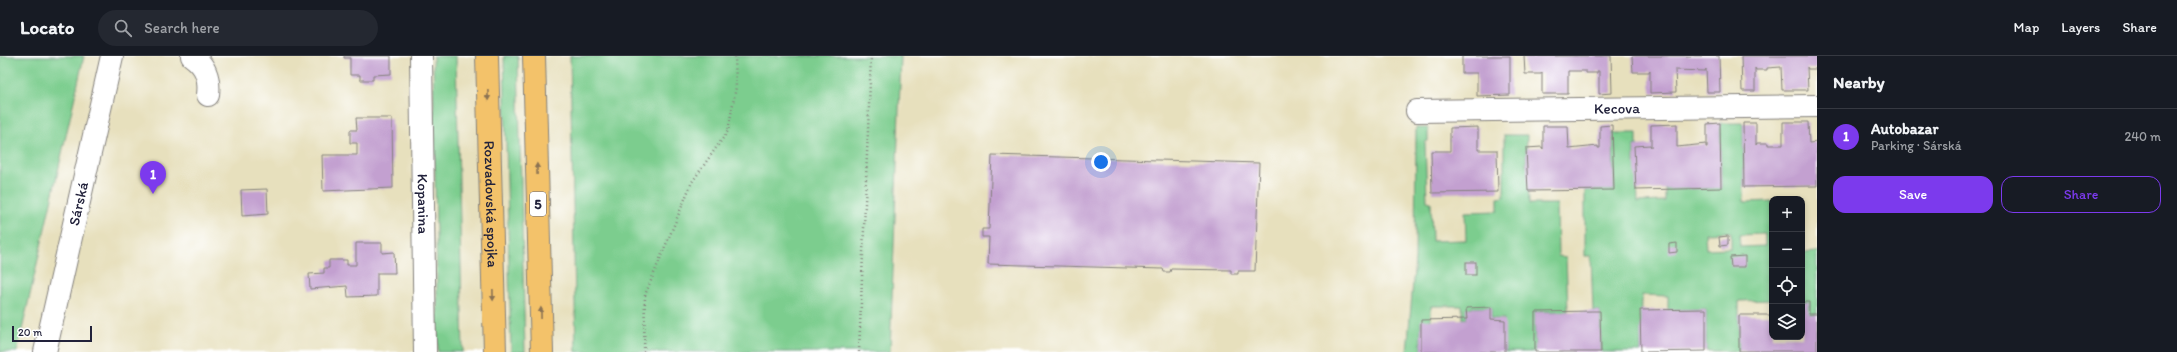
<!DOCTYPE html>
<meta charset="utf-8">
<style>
body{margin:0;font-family:Itim,sans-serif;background:#242831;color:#f1f3f6}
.controls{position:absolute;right:12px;bottom:12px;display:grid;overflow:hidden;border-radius:8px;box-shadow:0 2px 6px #0003}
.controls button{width:36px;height:36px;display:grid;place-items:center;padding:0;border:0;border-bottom:1px solid #363941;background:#171b24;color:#f1f3f6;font:20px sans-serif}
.scale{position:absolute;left:12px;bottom:10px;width:80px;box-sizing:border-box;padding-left:4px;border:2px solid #22223b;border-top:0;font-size:11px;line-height:14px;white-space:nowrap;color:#22223b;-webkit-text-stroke:3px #fff;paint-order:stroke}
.you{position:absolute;left:1101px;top:106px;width:14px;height:14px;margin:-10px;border:3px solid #fff;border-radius:50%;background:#1a73e8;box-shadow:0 0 0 6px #1a73e833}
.badge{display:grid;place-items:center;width:26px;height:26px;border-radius:50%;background:#7c3aed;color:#fff;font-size:13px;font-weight:700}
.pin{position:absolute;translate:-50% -33px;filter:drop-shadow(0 1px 2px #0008)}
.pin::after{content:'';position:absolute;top:21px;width:14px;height:12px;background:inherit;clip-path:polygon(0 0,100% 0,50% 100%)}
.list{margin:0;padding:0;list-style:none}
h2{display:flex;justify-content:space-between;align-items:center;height:52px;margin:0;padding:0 16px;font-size:17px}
h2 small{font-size:13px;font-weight:400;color:#9ea1a6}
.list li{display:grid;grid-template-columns:26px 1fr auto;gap:12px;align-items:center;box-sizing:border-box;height:56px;padding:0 16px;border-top:1px solid #363941}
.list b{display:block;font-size:15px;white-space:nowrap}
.list p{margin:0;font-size:13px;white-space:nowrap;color:#9ea1a6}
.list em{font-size:13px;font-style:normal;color:#9ea1a6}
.actions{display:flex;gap:8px;padding:12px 16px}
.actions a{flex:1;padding:9px 0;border:1px solid #7c3aed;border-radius:12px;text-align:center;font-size:14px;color:#7c3aed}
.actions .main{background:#7c3aed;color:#fff}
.icon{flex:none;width:22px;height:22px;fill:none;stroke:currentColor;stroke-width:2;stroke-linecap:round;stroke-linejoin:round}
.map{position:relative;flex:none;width:1817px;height:296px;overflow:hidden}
header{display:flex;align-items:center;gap:24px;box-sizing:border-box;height:56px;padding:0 20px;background:#171b24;border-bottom:1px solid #363941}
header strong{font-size:19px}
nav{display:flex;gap:22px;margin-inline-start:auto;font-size:14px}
.search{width:280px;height:36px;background:#242831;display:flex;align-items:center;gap:10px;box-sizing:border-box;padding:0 14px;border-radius:22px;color:#9ea1a6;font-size:15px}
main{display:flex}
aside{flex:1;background:#171b24}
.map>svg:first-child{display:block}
.green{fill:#7ccd8e;stroke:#4f7864;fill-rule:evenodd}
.building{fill:#c3a0d0}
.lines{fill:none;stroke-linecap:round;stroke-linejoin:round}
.minor-casing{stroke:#84817c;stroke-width:24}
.highway-casing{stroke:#84817c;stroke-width:24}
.path{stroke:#84817c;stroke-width:2.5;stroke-dasharray:1 3;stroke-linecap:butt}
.minor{stroke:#fff;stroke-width:22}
.highway{stroke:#f3c26a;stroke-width:22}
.oneway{fill:#8a7252}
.labels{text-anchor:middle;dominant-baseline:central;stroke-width:3.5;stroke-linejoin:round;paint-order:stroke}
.shield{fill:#fff;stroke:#646476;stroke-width:1}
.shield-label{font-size:14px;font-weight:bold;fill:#22223b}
.street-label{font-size:15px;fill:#22223b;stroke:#fff}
</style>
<header>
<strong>Locato</strong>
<div class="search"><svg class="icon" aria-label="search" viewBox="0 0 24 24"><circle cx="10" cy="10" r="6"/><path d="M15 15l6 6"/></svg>Search here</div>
<nav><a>Map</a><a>Layers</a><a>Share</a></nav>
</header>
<main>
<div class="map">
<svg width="1817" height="296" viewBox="0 0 1817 296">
<rect width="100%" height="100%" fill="#fff"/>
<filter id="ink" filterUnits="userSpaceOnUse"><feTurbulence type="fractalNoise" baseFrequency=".025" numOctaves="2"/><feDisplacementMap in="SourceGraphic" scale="8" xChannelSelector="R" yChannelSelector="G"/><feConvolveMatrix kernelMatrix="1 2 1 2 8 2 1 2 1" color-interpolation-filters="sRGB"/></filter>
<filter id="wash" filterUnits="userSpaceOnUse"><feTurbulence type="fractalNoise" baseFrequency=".012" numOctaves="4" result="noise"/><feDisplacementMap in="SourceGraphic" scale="16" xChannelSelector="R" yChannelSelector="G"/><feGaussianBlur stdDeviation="0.9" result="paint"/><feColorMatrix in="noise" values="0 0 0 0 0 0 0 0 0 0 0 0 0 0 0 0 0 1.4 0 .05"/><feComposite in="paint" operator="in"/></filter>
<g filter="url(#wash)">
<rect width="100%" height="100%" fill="#e7e0bd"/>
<g class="green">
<polygon points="0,0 84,0 17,296 0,296"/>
<polygon points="433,0 456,0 463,296 438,296"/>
<polygon points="504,0 518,0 525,296 511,296"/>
<polygon points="570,0 901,0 890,296 576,296"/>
<path d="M 1720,67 L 1743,67 L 1744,146 L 1772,145 L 1772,244 L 1739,245 L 1739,295 L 1706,295 L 1706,253 L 1668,254 L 1668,240 L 1642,239 L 1641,296 L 1601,296 L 1600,255 L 1593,255 L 1591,200 L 1585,200 L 1585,134 L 1614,134 L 1613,77 L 1637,77 L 1637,90 L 1634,90 L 1634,107 L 1636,107 L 1638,146 L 1665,145 L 1665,133 L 1721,132 ZM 1731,176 L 1731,192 L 1706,193 L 1705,177 ZM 1765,178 L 1765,190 L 1740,191 L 1739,179 Z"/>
<polygon points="1416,72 1428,72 1428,85 1425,86 1427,145 1431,146 1432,185 1466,184 1465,156 1498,155 1498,142 1504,141 1504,79 1527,79 1526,109 1528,109 1529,148 1557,148 1558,200 1566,201 1568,255 1535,256 1535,296 1505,296 1504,263 1491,263 1491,251 1466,252 1467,263 1463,263 1462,250 1431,250 1431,264 1421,266 1421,296 1407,296 1415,203"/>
<polygon points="1817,196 1817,258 1809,258 1809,246 1802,246 1802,197"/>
</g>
<g id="blocks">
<g class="building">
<polygon points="344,0 391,0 391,18 373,19 373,24 360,24 360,19 350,19 350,2 344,2"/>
<polygon points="1462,0 1510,0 1510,39 1477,40 1477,17 1462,17"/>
<polygon points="1524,0 1611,0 1612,37 1599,38 1599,15 1597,15 1597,17 1586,17 1586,15 1568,15 1568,38 1542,38 1542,16 1541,18 1525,18"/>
<polygon points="1632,0 1719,0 1720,36 1707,36 1706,13 1705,15 1675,14 1676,36 1650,37 1650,14 1649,16 1633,16"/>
<polygon points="1741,0 1817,0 1817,13 1808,13 1807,11 1808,34 1782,34 1781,11 1767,12 1767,14 1756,14 1755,12 1755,35 1742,35"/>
<polygon points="356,62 392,62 393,132 323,135 322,99 357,99 357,87 350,87 350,74 357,74"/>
<polygon points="1783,66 1808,66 1809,87 1817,86 1817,130 1744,131 1743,67 1756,67 1756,89 1757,87 1768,87 1768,89 1783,89"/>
<polygon points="1720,67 1721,132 1636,134 1634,90 1650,89 1651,91 1651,69 1677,68 1677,91 1706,88 1706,91 1707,91 1707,68"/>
<polygon points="1612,69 1614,134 1528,135 1526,92 1542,91 1543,93 1543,70 1568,70 1569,93 1598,90 1598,92 1600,92 1600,70"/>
<polygon points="1478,71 1478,94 1497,94 1498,136 1432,137 1431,95 1450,95 1450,72"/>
<polygon points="992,99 1259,107 1255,215 1238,215 1238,218 1231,218 1231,214 1171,213 1170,216 1164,216 1163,213 988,208 989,181 982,181 982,173 989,173"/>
<polygon points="267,133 268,158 242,160 241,134"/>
<polygon points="1728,180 1728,189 1720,190 1719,181"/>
<polygon points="356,187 382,187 382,197 394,196 395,217 377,217 377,240 348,241 347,230 310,233 309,218 324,217 324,212 329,212 329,204 347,204 347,209 356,209"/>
<polygon points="1677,187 1677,196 1669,197 1669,188"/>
<polygon points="1745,200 1745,211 1731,211 1730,201"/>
<rect x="1466" y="206" width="10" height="13"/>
<polygon points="1802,246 1809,246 1809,258 1817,258 1817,295 1739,295 1739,259 1772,259 1772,281 1802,281"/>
<polygon points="1491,251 1491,263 1505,264 1505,296 1421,296 1421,264 1467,263 1466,252"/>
<polygon points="1706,253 1706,295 1641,296 1640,254"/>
<polygon points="1593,255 1600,255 1601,296 1535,296 1535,256"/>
</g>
</g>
</g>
<g filter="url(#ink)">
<use href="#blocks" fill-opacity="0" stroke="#84817c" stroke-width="1"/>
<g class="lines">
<defs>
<g id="minor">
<path d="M 192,0 C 206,10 210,22 208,39"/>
<path id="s1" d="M 421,0 L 425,296"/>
<path id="s2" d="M 1417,55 L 1817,50"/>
<path id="s3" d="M 45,296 L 112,0"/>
</g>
<g id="highway">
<path id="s4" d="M 487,0 L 495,296"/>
<polyline points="534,0 542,296"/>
</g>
</defs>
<use href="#minor" class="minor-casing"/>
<use href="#highway" class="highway-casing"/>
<g class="path">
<polyline points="644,296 645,239 692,126 728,75 736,31 735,0"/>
<polyline points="859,296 871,0"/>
</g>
<use href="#minor" class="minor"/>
<use href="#highway" class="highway"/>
</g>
<defs><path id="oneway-solid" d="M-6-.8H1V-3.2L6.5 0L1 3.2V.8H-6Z"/></defs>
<g class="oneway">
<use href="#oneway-solid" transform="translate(488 39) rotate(89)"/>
<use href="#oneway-solid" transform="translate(537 113) rotate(-91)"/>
<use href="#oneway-solid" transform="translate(493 239) rotate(89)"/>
<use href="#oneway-solid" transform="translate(541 257) rotate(-91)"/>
</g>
</g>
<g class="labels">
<rect class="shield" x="530" y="136" width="16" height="24" rx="3"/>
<g class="shield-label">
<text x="538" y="148">5</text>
</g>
<g class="street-label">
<text stroke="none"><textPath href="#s2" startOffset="200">Kecova</textPath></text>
<text stroke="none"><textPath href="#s3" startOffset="152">Sárská</textPath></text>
<text stroke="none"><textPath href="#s1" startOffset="148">Kopanina</textPath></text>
<text stroke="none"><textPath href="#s4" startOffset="148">Rozvadovská spojka</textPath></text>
</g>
</g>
</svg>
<div class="controls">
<button>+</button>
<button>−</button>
<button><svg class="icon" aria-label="locate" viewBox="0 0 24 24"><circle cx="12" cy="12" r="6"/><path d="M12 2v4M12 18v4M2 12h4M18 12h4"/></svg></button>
<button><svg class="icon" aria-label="layers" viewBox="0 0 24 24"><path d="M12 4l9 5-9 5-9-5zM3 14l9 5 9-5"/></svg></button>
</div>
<div class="scale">20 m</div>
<div class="you"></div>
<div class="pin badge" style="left:153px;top:138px">1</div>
</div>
<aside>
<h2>Nearby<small></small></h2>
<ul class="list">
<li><span class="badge">1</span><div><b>Autobazar</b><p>Parking · Sárská</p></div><em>240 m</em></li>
</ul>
<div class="actions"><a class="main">Save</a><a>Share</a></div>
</aside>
</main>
